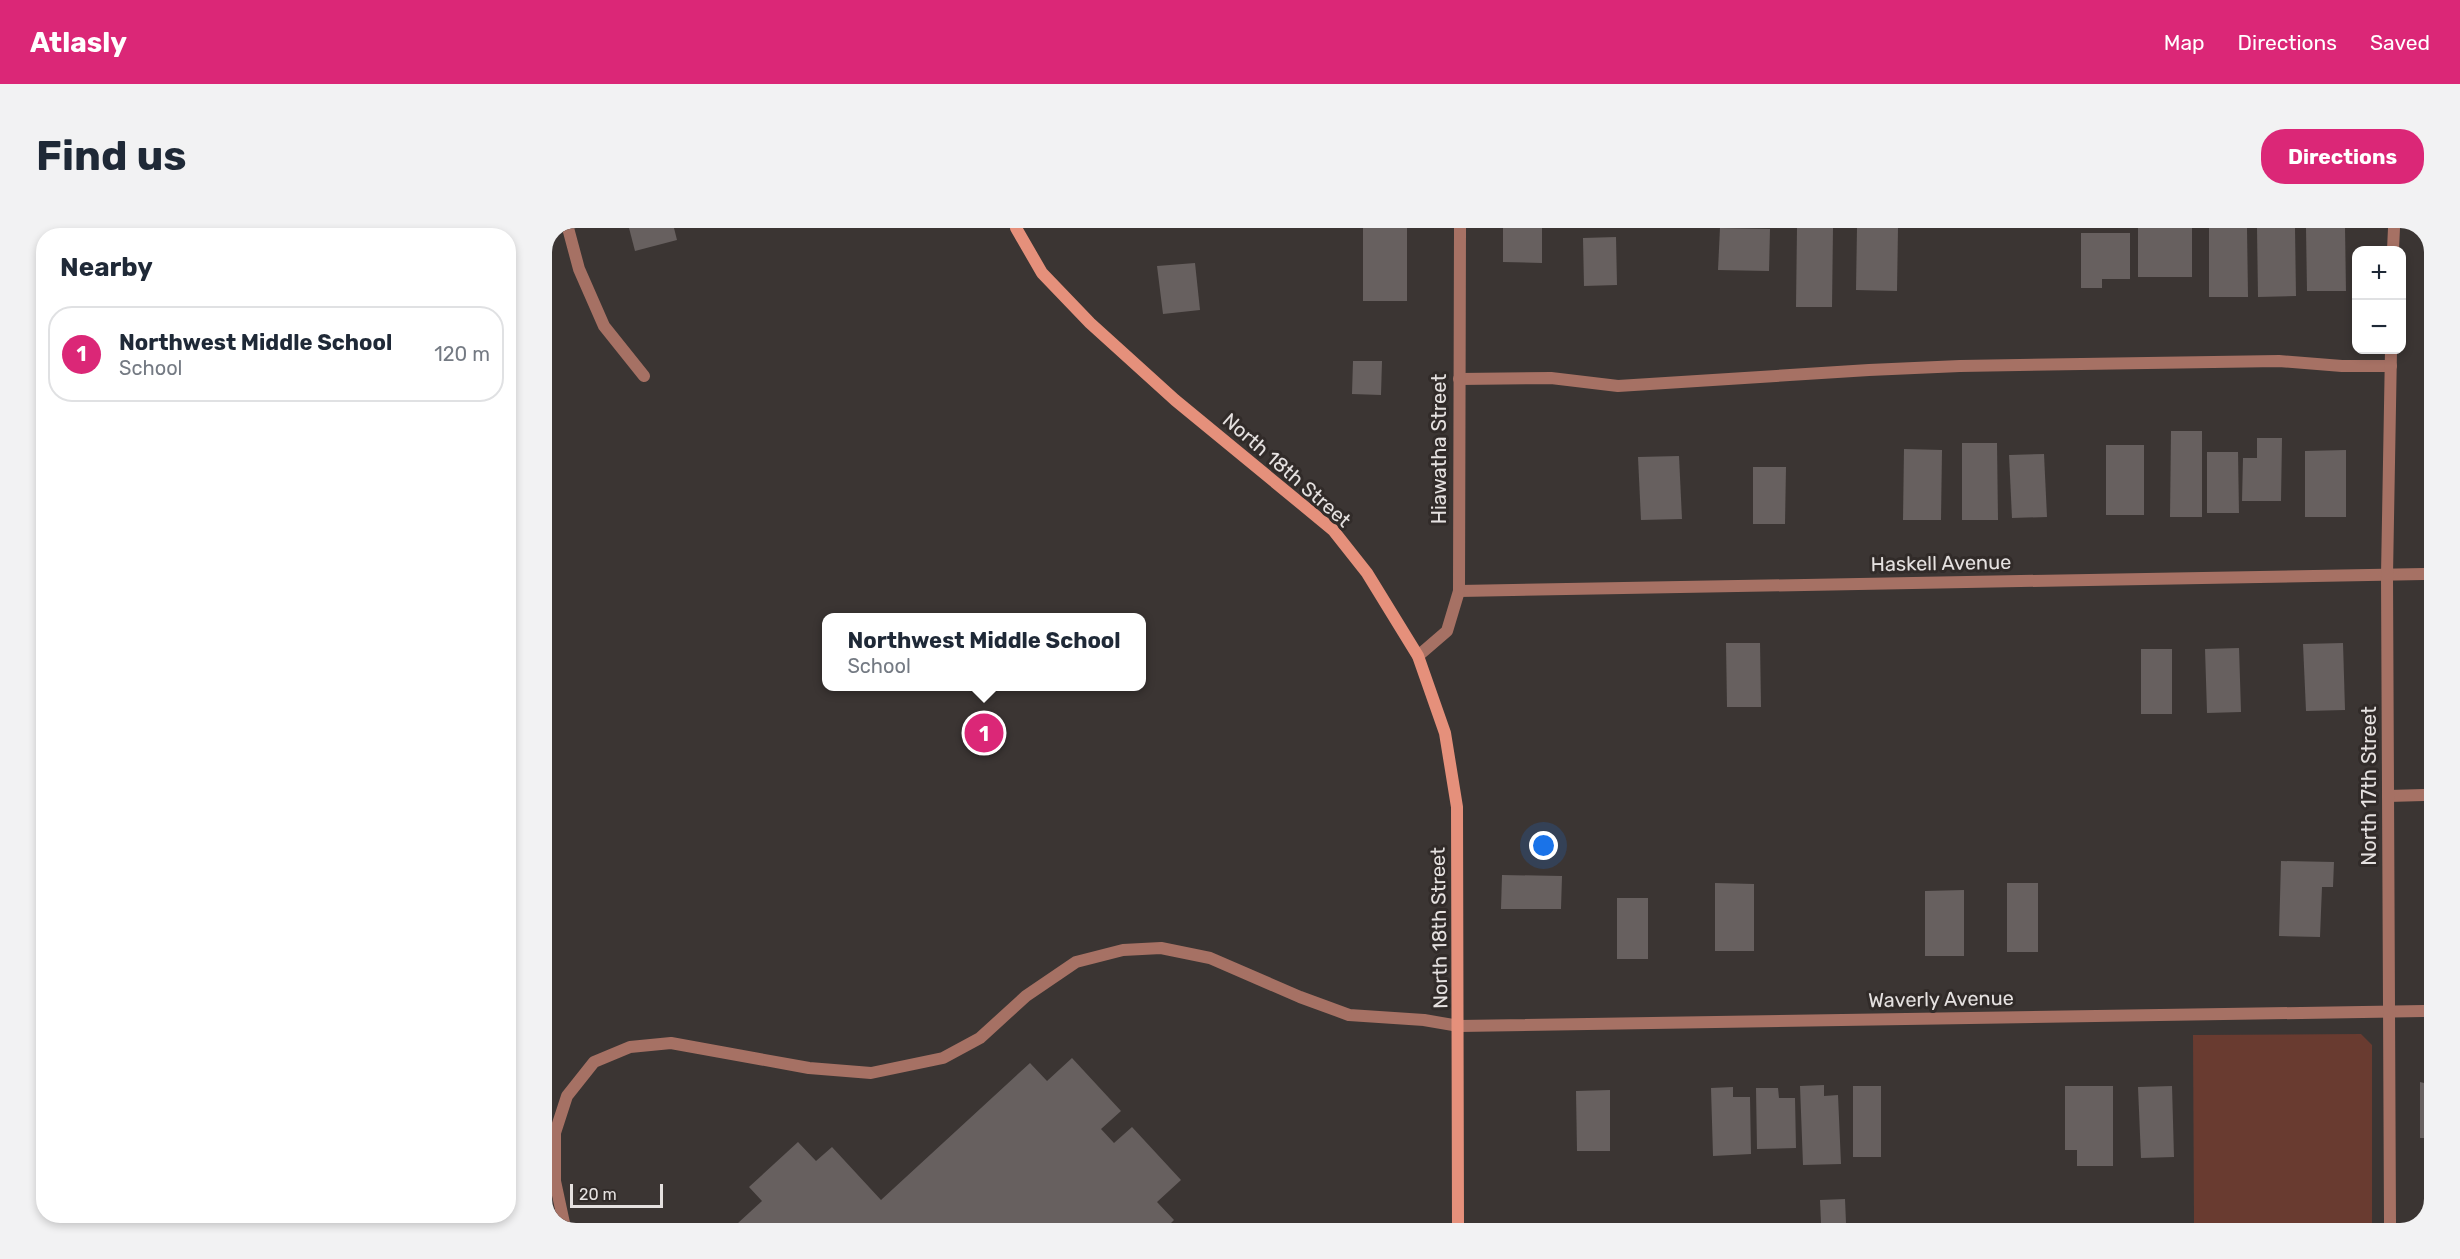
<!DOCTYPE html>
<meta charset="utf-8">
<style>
body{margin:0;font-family:Rubik,sans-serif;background:#f2f2f3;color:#1f2937}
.controls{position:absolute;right:18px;top:18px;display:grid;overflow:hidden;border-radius:12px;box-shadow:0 3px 9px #0003}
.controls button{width:54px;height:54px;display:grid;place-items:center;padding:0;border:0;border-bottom:2px solid #e0e1e3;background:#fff;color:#1f2937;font:30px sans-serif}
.scale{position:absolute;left:18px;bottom:15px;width:93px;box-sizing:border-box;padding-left:6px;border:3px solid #e5e1e0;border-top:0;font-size:16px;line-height:21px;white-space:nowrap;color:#e5e1e0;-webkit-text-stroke:4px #312b29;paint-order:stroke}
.you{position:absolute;left:992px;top:618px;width:21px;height:21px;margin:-15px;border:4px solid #fff;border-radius:50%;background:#1a73e8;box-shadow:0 0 0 9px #1a73e833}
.badge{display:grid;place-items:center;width:39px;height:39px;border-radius:50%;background:#db2777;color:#fff;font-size:20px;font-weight:700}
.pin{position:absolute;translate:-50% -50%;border:3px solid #fff;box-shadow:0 2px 6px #0006}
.popup{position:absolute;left:270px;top:385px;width:324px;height:78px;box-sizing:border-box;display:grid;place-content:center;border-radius:12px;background:#fff;filter:drop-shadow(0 2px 4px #0005);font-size:20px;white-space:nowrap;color:#747a83}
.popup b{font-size:22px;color:#1f2937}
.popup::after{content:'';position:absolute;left:50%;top:100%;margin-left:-12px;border:12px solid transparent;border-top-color:#fff}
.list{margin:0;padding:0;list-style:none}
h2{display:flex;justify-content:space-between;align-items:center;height:78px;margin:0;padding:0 24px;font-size:26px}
h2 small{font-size:20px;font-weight:400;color:#747a83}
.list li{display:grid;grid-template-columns:39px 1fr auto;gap:18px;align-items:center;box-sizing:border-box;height:96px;margin:0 12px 12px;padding:0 12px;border:2px solid #e0e1e3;border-radius:24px}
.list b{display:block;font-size:22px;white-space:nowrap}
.list p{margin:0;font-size:20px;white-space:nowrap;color:#747a83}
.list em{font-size:20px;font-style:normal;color:#747a83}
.map{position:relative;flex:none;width:1872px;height:995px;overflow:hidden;border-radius:24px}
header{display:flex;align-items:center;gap:36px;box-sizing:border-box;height:84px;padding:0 30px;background:#db2777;color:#fff}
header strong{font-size:28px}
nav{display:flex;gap:33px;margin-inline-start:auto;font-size:21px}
.intro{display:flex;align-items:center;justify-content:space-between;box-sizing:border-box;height:144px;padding:0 36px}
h1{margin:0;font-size:42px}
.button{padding:15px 27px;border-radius:24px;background:#db2777;color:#fff;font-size:21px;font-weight:700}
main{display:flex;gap:36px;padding:0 36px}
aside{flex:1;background:#fff;border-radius:24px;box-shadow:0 3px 9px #0003}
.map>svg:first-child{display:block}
.green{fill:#693b30}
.building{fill:#67605f}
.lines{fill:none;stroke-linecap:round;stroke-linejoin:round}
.lane{stroke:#a67164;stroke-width:12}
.street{stroke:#a67164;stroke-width:12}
.secondary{stroke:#e5907b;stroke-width:12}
.labels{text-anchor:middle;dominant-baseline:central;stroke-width:6;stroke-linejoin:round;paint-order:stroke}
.street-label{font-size:20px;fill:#e5e1e0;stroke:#312b29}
</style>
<header>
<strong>Atlasly</strong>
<nav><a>Map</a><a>Directions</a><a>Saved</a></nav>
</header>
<div class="intro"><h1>Find us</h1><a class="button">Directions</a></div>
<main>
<aside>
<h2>Nearby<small></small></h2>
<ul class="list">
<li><span class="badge">1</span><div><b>Northwest Middle School</b><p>School</p></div><em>120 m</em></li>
</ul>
</aside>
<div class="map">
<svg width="1872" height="995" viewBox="0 0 1872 995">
<rect width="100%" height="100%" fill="#3b3533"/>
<polygon class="green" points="1809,806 1820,817 1820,995 1642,995 1641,807"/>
<g class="building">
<polygon points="77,0 122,0 125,12 83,23"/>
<rect x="811" y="0" width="44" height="73"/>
<polygon points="951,0 990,0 990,35 951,34"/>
<polygon points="1168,0 1218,1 1217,43 1166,42"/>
<polygon points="1245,0 1281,0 1280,79 1244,79"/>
<polygon points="1305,0 1346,0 1345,63 1304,62"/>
<rect x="1586" y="0" width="54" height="49"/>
<polygon points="1657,0 1695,0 1696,69 1657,69"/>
<polygon points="1705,0 1743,0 1744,68 1706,69"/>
<polygon points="1754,0 1793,0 1794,63 1755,63"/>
<polygon points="1529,5 1578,5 1578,51 1550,51 1550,60 1529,60"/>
<polygon points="1064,9 1065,57 1032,58 1031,10"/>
<polygon points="643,35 648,82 611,86 605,38"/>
<polygon points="801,133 830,133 829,167 800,166"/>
<polygon points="1619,203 1650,203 1650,289 1618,289"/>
<polygon points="1705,210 1730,210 1729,273 1690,273 1691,230 1705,230"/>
<polygon points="1410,215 1445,215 1446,292 1410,292"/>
<rect x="1554" y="217" width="38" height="70"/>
<polygon points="1352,221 1390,222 1389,292 1351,292"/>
<polygon points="1794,222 1794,289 1753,289 1753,223"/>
<polygon points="1655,224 1686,224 1687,285 1655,285"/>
<polygon points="1492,226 1495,289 1460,290 1457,227"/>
<polygon points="1127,228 1130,291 1089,292 1086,229"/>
<polygon points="1201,239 1234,239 1233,296 1201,296"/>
<polygon points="1174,415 1208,415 1209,479 1175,479"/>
<polygon points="1791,415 1793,482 1754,483 1751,416"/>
<polygon points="1687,420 1689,484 1655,485 1653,421"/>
<rect x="1589" y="421" width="31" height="65"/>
<polygon points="1729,633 1782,634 1781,659 1770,659 1768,709 1727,708"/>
<polygon points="950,647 1010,648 1009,681 949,681"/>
<polygon points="1163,655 1202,656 1202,723 1163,723"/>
<rect x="1455" y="655" width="31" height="69"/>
<polygon points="1412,662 1412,728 1373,728 1373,663"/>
<rect x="1065" y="670" width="31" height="61"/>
<polygon points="520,830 569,883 549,901 562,915 580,899 629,952 605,974 622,992 619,995 186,995 210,973 197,959 246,914 264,933 280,919 329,972 478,835 495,853"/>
<polygon points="1868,854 1872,855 1872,910 1868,910"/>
<polygon points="1272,857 1272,868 1286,867 1289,936 1251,937 1248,858"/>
<rect x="1301" y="858" width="28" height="71"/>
<polygon points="1513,858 1561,858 1561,938 1525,938 1525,922 1513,922"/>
<polygon points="1620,858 1622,929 1589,930 1586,859"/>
<polygon points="1181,859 1181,869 1198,869 1199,926 1161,928 1159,860"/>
<polygon points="1204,860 1226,860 1227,870 1243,870 1244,920 1205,921"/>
<polygon points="1058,862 1058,923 1025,923 1024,863"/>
<polygon points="1293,971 1294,995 1269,995 1268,972"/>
</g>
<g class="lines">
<g class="lane">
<polyline points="907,151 999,150 1066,158 1317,142 1408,138 1727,133 1790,138 1839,138"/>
<polyline points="1836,568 1872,567"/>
<polyline points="12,995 3,953 3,905 15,868 42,834 78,819 119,815 257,840 319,845 391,830 428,810 474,768 524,734 571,722 609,720 658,730 748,769 797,787 872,792 907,798"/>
</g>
<g class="street">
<polyline points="16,0 27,41 52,98 92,148"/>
<polyline points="1841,22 1842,0"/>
<polyline points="907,363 1872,346"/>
<polyline points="866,428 895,403 907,363 908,0"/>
<polyline points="907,798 1872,783"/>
<polyline points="1838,995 1835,347 1839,122"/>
</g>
<polyline class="secondary" points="464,0 490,45 538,95 623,172 781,302 815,345 866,428 893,505 905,579 906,995"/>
</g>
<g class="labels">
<g class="street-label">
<text transform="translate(887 221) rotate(-90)">Hiawatha Street</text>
<text transform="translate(735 242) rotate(41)">North 18th Street</text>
<text transform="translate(1389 335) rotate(-1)">Haskell Avenue</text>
<text transform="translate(1817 558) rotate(-90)">North 17th Street</text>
<text transform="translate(887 700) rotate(-91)">North 18th Street</text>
<text transform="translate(1389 771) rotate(-1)">Waverly Avenue</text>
</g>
</g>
</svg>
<div class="controls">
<button>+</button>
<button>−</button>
</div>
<div class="scale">20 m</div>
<div class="you"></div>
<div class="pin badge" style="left:432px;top:505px">1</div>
<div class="popup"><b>Northwest Middle School</b>School</div>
</div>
</main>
